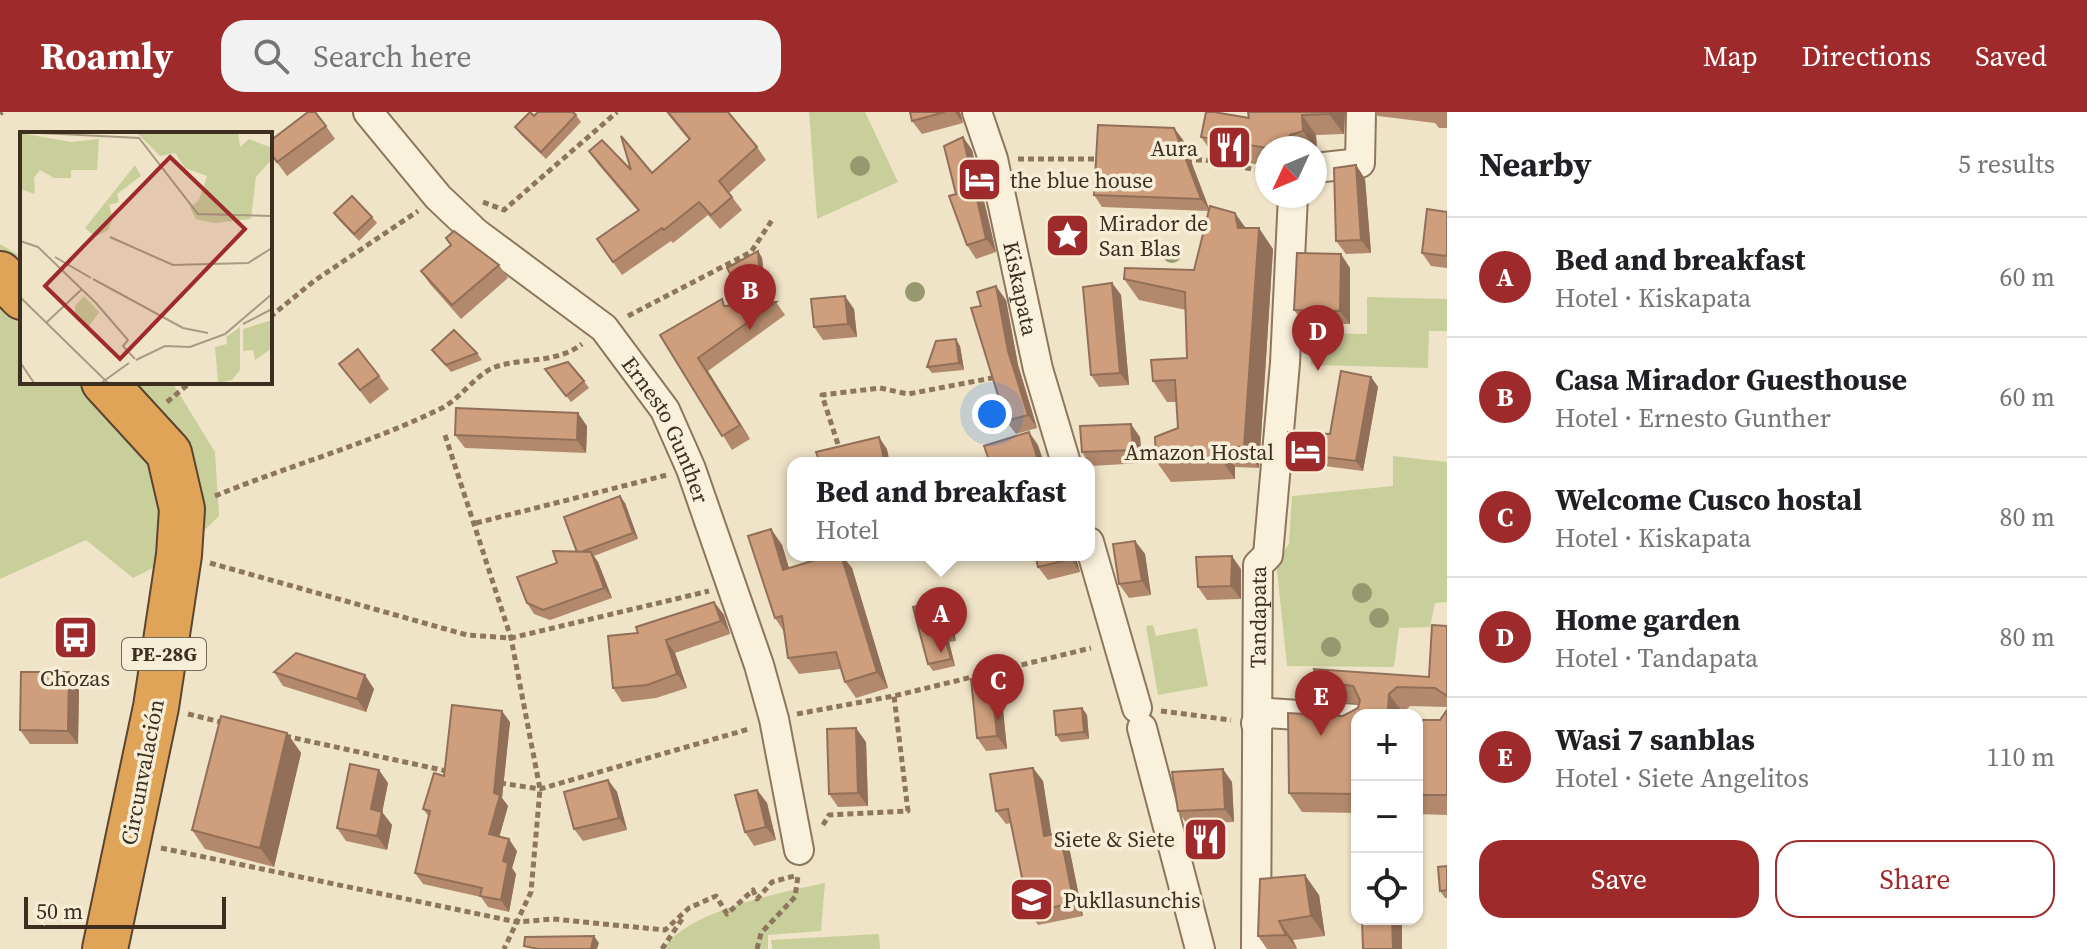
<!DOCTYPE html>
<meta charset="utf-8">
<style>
body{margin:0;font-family:"Source Serif 4",serif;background:#f2f2f2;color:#202124}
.controls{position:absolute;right:24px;bottom:24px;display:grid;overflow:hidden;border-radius:16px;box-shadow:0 2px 6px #0004}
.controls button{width:72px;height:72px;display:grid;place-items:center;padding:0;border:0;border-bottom:2px solid #e0e0e0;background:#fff;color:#202124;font:40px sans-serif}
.compass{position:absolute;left:1255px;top:24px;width:72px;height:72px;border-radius:50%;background:#fff;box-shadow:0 2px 6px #0004;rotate:226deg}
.scale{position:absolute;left:24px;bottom:20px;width:202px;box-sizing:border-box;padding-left:8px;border:4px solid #3d2e20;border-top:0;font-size:22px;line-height:28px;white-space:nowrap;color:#3d2e20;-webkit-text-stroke:6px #f7eed8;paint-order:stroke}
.you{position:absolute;left:992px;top:302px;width:28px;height:28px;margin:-20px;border:6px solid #fff;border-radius:50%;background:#1a73e8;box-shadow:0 0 0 12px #1a73e833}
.badge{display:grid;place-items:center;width:52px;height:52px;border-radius:50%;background:#9e2a2b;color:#fff;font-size:26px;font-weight:700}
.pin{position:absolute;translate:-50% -66px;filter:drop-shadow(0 2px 4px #0008)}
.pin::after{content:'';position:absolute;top:42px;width:28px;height:24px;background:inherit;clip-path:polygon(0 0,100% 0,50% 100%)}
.popup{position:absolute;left:787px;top:345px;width:308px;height:104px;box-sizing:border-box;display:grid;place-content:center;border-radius:16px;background:#fff;filter:drop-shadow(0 2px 6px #0005);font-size:26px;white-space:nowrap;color:#757577}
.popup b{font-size:30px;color:#202124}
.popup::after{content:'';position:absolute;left:50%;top:100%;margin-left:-16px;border:16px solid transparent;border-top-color:#fff}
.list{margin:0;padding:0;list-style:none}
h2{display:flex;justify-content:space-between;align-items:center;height:104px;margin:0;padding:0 32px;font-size:34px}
h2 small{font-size:26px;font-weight:400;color:#757577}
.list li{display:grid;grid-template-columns:52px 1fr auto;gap:24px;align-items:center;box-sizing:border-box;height:120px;padding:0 32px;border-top:2px solid #e0e0e0}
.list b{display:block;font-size:30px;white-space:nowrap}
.list p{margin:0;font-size:26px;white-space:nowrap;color:#757577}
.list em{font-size:26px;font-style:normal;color:#757577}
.actions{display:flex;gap:16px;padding:24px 32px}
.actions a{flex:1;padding:18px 0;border:2px solid #9e2a2b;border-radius:24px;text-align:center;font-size:28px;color:#9e2a2b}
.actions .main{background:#9e2a2b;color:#fff}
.icon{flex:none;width:44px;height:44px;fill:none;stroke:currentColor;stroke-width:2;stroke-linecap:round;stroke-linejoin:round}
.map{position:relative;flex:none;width:1447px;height:837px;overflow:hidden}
header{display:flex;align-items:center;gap:48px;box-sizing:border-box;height:112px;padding:0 40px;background:#9e2a2b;color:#fff}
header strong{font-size:38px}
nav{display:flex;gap:44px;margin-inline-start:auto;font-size:28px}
.search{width:560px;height:72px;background:#f2f2f2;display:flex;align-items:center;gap:20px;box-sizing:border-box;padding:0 28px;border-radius:24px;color:#757577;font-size:30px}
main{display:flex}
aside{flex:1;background:#fff}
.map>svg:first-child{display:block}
.green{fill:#c9cf9b}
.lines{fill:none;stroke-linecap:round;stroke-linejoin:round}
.street-casing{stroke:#8d765c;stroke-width:32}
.highway-casing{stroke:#5b4430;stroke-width:48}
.path{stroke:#8d765c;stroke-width:5;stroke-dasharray:6 4;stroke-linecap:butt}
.street{stroke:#faf1dc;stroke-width:28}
.highway{stroke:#e0a458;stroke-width:44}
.tree{fill:#96986f}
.wall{fill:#b2896c}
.shaded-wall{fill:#916f58}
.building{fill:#cf9f7d;stroke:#916f58;stroke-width:2}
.labels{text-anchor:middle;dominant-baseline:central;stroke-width:7;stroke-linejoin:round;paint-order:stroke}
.shield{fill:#f7eed8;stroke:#756857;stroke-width:2}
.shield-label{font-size:20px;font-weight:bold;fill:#3d2e20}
.poi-label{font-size:22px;fill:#3d2e20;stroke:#f7eed8;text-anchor:end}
.street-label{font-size:22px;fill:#3d2e20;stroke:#f7eed8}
.inset-road{fill:none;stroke:#a89b85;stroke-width:2}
.view{fill:#9e2a2b;fill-opacity:0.15;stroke:#9e2a2b;stroke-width:4}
.inset-edge{fill:none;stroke:#3d2e20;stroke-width:4}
</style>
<header>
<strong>Roamly</strong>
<div class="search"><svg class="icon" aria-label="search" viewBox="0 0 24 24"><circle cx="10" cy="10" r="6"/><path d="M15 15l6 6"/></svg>Search here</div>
<nav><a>Map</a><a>Directions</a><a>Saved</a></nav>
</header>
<main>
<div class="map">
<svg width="1447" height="837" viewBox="0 0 1447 837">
<rect width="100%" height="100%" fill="#f0e4c8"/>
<g class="green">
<polygon points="809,0 865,0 898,70 817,107"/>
<polygon points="0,132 22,145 22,270 172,270 215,340 219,404 179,443 133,466 86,428 0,467"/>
<polygon points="1367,185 1447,187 1447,219 1429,219 1428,256 1311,253 1311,221 1367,222"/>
<polygon points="1393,344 1447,350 1447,490 1435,491 1430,515 1399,516 1394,555 1287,554 1276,449 1289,432 1292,384 1393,374"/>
<polygon points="1153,513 1156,524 1197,516 1208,574 1158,583 1146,514"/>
<path d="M 825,771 L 821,819 L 768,823 L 768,837 L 664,837 C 686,799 783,780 825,771 Z"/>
<polygon points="879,822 880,837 772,837 771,828"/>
</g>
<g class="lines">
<defs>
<g id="street">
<path id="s1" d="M 368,0 L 438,85 L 476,121 L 604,216 L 665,298 L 691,357 L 759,553 L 774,607 L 799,738"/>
<path id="s2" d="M 977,0 L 993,47 L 1038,257 L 1066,351"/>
<polyline points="1315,56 1360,51 1361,0"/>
<polyline points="1089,430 1137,596"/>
<polyline points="1256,611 1268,601 1357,607"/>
<polyline points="1142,616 1200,837"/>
<path id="s3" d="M 1256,837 L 1258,453 L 1268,443 L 1285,251 L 1293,84"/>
</g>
<g id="highway">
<polyline points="0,162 22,185"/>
<polyline points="104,270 169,341 182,397 179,443 156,595 105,837"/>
</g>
</defs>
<use href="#street" class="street-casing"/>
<use href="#highway" class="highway-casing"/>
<g class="path">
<polyline points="0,2 2,0"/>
<polyline points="1018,47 1100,47"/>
<polyline points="1186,48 1206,48 1267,60"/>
<polyline points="483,90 504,98 617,0"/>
<polyline points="628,204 751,140 772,108"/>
<polyline points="270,205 314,169 418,99"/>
<polyline points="167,290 191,270"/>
<polyline points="445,323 511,526 540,677 531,780 504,837"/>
<polyline points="844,351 822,283 880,276 908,282 997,265"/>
<path d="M 215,384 C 290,353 369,332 442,296 C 461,286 475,263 495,255 C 524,245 556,252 582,232"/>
<polyline points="476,411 667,363"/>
<polyline points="839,446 850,443"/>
<polyline points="210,451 467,523 511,526 709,479"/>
<polyline points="1161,599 1231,608"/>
<polyline points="188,602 225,611"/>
<polyline points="797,602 894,584 1091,536"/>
<polyline points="285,624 451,660"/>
<polyline points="500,671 540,677 749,617"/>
<polyline points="823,713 829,703 908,699 894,584"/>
<polyline points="161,736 517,810 553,807 665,818 689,796 716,784 727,802 753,778 757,787 772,770 794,764"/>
<polyline points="662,837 684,804"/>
<polyline points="757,837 761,821 795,785 798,764"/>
</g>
<use href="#street" class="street"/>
<use href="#highway" class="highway"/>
</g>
<g class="tree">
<circle cx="860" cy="54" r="10"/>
<circle cx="1172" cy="141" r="10"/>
<circle cx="915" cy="180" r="10"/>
<circle cx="1362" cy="481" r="10"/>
<circle cx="1379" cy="506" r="10"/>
<circle cx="1331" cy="535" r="10"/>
</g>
<g class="wall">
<polygon points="666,0 728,0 757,35 766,48 729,81 742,98 720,117 708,103 673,131 671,129 622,163 597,127 638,99 598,52 589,39 631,58 652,61 689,28"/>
<polygon points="910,0 960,0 963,11 922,22 912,9"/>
<polygon points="1345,0 1344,22 1316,23 1317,39 1315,39 1315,36 1267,36 1267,54 1215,45 1201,25 1249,6"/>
<polygon points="1375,0 1447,0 1447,16 1439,16 1435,11 1378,4"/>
<polygon points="576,3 581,10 546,47 520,22 515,15 534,4"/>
<polygon points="326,14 335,27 287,64 270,41"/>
<polygon points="1174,16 1183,28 1209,97 1245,116 1273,137 1259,356 1235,355 1235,367 1171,370 1156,349 1178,316 1176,290 1167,290 1153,269 1187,246 1186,198 1139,188 1124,167 1194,158 1209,99 1102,95 1094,83"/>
<polygon points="963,25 972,38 996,140 976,147 967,133 956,82"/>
<polygon points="1356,53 1365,67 1371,141 1346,142 1336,129"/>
<polygon points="1447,100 1447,156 1431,154 1422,141"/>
<polygon points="334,101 372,105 377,111 359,129 339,108"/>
<polygon points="446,126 499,153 508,166 461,207 430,172 421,159 451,133"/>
<polygon points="758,139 762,146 765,173 743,184 739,178"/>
<polygon points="1350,156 1350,212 1304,211 1294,198"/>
<polygon points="1112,171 1121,183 1129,273 1099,275 1091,263"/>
<polygon points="1006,188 1018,253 1037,316 1016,322 1006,309"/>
<polygon points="776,190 785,203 708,259 750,327 732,338 660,223 728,194"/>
<polygon points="854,197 857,225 823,228 814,215"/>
<polygon points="960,234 964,258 932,261 927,255"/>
<polygon points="432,238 477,241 482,248 451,260"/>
<polygon points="339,252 379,264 389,277 370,292"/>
<polygon points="545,257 584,269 589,276 571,290"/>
<polygon points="1371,265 1378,275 1363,359 1309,352 1309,358 1293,357 1286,347 1330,322"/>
<polygon points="587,314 586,341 465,336 455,323"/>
<polygon points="1140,325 1142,351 1091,354 1082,340"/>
<polygon points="625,391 638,427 594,444 598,450 612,486 550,508 534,502 527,491 557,451 577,440"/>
<polygon points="771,417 782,433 789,456 831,443 842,443 852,456 888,576 856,586 845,570 841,557 799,562 788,546 785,521 775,506"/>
<polygon points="1135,429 1145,442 1151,483 1129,486 1119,472"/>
<polygon points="1075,443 1080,460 1048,468 1038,455"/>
<polygon points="1241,457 1241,487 1207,488 1198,475"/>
<polygon points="714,490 724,503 730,522 675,541 687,576 656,586 622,590 613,576 638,521"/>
<polygon points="948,495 956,529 949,530 955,554 933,559 928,552"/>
<polygon points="1447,514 1447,595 1410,594 1403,601 1357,603 1357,701 1302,700 1289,681 1343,604 1358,596 1359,592 1330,588 1317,569 1429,565"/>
<polygon points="274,560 374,577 366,600 283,574"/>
<polygon points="79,574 78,632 30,632 20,618"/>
<polygon points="1001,579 1007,637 986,639 977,626"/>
<polygon points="1082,596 1087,603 1089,627 1061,630 1056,623"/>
<polygon points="1447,598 1447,703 1417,702 1417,608 1440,608"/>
<polygon points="510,610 502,686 508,694 499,725 517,739 512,756 516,762 509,800 488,795 481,785 423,772 415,761 429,705 423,697"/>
<polygon points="287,621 301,641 274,755 205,737 192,718"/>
<polygon points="866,630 868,694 838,695 829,682"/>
<polygon points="1033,656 1043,669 1051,723 1069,735 1083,804 1038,813 1029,800 1011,711 1006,712 996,699"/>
<polygon points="608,668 617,680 627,718 583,729 574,717"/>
<polygon points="1232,670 1234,710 1187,712 1178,699"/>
<polygon points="388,671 382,700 392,713 387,738 346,729 337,716"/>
<polygon points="757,678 767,691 776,728 754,734 745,720"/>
<polygon points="1447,754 1447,786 1445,786 1440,779"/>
<polygon points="1319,783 1325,824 1293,828 1297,837 1267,837 1258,824"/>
</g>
<g class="shaded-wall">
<polygon points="955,0 960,0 963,11"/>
<polygon points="1330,0 1345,0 1344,22 1329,2"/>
<polygon points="1302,3 1316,23 1317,39 1303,19"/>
<polygon points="1174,16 1183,28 1210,99 1201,87"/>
<polygon points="1290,23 1300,36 1286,36"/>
<polygon points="963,25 972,38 996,140 986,127"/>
<polygon points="1356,53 1365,67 1371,141 1361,128"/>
<polygon points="1235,101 1250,122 1238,116"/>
<polygon points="1259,116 1273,137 1259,356 1244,335"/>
<polygon points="758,139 762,146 765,173 760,166"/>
<polygon points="1341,142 1350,156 1350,212 1340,199"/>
<polygon points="1112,171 1121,183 1129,273 1120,261"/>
<polygon points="996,174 1006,188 1018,253 1037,316 1028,303 1008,239"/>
<polygon points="845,184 854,197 857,225 848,212"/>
<polygon points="956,227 960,234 964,258 959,251"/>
<polygon points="698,246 708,259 750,327 740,313"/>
<polygon points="1371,265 1378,275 1363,359 1356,349"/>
<polygon points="578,301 587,314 586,341 577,328"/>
<polygon points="1131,312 1140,325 1142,351 1133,338"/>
<polygon points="1029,320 1038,333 1044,351 1039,351"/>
<polygon points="879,325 887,337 890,351 885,351"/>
<polygon points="1220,334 1235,355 1235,367 1220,346"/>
<polygon points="1302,342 1309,352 1309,358 1301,348"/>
<polygon points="620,384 625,391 638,427 633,421"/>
<polygon points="771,417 782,433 794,473 783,458"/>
<polygon points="1135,429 1145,442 1151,483 1142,469"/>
<polygon points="591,440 598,450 612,486 604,476"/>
<polygon points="841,443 852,456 888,576 877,560"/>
<polygon points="1069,443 1075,443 1080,460 1071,447"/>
<polygon points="1232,444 1241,457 1241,487 1231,474"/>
<polygon points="943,488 948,495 956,529 951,522"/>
<polygon points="714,490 724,503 730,522 721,509"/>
<polygon points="944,523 949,530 955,554 951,547"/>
<polygon points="666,528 675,541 687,576 677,562"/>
<polygon points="69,560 79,574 78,632 68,619"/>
<polygon points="365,563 374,577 366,600 357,587"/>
<polygon points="991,565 1001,579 1007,637 997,624"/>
<polygon points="1389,582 1403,601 1402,603 1392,603 1388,597"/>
<polygon points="1082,596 1087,603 1089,627 1084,620"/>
<polygon points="502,599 510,610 502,686 508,694 497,733 489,722"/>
<polygon points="856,616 866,630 868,694 858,681"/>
<polygon points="287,621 301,641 274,755 260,736"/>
<polygon points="1033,656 1043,669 1054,738 1044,724"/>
<polygon points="1223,657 1232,670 1234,710 1225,697"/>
<polygon points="379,658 388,671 380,711 371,697"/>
<polygon points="608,668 617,680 627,718 619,706"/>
<polygon points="757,678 767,691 776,728 766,715"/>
<polygon points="382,700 392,713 387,738 377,724"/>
<polygon points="1060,721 1069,735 1083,804 1074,791"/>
<polygon points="509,727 517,739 512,756 516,762 509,800 501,788 503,749"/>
<polygon points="1305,763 1319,783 1325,824 1311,804"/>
<polygon points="1392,807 1402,807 1402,837 1393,837"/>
<polygon points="1279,809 1293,828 1297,837 1286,823"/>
<polygon points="594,824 599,831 597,837 591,837"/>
</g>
<g class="building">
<polygon points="308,0 315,0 326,14 277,50 270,40 270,29"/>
<polygon points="530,0 534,4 538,0 573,0 576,3 541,40 515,15"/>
<polygon points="668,0 728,0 757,35 719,69 732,85 711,103 699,90 664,118 662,116 613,150 597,127 639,98 589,39 602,28 631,58 621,24 652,61 690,27"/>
<polygon points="910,0 945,0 912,9"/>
<polygon points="1206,0 1214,0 1249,6 1248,0 1330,0 1329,2 1302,3 1303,19 1290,23 1286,36 1267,36 1201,25"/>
<polygon points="1098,13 1174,16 1201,87 1094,83"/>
<polygon points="963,25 986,127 967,133 949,84 956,82 944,34"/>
<polygon points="1356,53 1361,128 1336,129 1334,56"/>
<polygon points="352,84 372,105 354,122 334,101"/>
<polygon points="1210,94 1235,101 1238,116 1259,116 1244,335 1220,334 1220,346 1156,349 1155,325 1178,316 1175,268 1153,269 1151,248 1187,246 1185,180 1124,167 1125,156 1194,158"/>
<polygon points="1427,97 1447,100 1447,144 1422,141"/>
<polygon points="454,119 499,153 452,193 421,159 451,133 446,126"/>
<polygon points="758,139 760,166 739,178 727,156"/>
<polygon points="1297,141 1341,142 1340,199 1294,198"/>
<polygon points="1112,171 1120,261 1091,263 1083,175"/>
<polygon points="996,174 1008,239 1028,303 1006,309 971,196 981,194 977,180"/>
<polygon points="845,184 848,212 814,215 811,187"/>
<polygon points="722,187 724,194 776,190 698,246 740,313 722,324 660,223"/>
<polygon points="454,218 477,241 446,253 432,238"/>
<polygon points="956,227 959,251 927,255 936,229"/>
<polygon points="358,237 379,264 360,278 339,252"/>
<polygon points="568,250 584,269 566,284 545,257"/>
<polygon points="1341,259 1371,265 1356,349 1302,342 1301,348 1286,347 1288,320 1330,322"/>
<polygon points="456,296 578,301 577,328 455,323"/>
<polygon points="1131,312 1133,338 1082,340 1080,314"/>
<polygon points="1029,320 1039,351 990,351 984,334"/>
<polygon points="879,325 885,351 820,351 816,340"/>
<polygon points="620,384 633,421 581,440 577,440 564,405"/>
<polygon points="771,417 783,458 831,443 841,443 877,560 845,570 836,540 788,546 782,504 775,506 748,424"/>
<polygon points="1135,429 1142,469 1119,472 1113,432"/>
<polygon points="553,439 591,440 604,476 543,498 527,491 517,465 557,451"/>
<polygon points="1035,443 1069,443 1071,447 1038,455"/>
<polygon points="1232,444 1231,474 1198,475 1196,445"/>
<polygon points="943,488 951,522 944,523 951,547 928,552 913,495"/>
<polygon points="714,490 721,509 666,528 677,562 647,573 613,576 608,524 638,521 636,515"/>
<polygon points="1432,513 1447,514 1447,584 1435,576 1397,575 1389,582 1388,597 1396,603 1357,603 1357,682 1289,681 1288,601 1343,604 1358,596 1360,588 1353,574 1317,569 1314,557 1429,565"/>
<polygon points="296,541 365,563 357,587 274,560"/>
<polygon points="21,560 69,560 68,619 20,618"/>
<polygon points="991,565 997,624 977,626 971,567"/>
<polygon points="452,593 502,599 494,681 500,683 489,722 509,727 503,749 508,751 501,788 480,784 482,776 415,761 430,699 423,697 434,661 444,664"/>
<polygon points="1082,596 1084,620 1056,623 1054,599"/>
<polygon points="1447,598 1447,683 1417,683 1417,608 1440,608"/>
<polygon points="221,604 287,621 260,736 192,718"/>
<polygon points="856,616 858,681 829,682 827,617"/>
<polygon points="350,652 379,658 371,697 382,700 377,724 337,716"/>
<polygon points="1033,656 1044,724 1060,721 1074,791 1029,800 1008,697 996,699 990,662"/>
<polygon points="1223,657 1225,697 1178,699 1172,660"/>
<polygon points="608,668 619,706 574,717 564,680"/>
<polygon points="757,678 766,715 745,720 735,683"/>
<polygon points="1447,754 1447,778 1440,779 1438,755"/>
<polygon points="1305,763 1311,804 1279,809 1286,823 1258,824 1260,767"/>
<polygon points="1362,807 1392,807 1393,837 1363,837"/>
<polygon points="594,824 591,837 538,837 524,834 525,825"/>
</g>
<defs>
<symbol id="restaurant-square" viewBox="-11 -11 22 22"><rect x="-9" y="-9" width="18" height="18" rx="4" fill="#9e2a2b" stroke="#f7eed8"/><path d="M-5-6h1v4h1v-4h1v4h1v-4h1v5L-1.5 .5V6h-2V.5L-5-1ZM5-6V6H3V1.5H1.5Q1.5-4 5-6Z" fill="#fff"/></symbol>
<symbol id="hotel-square" viewBox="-11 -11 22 22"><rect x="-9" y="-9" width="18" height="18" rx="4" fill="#9e2a2b" stroke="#f7eed8"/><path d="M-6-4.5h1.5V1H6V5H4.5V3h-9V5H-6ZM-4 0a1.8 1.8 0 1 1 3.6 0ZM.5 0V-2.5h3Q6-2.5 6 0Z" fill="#fff"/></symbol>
<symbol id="sight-square" viewBox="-11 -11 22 22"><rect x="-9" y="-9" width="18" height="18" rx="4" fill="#9e2a2b" stroke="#f7eed8"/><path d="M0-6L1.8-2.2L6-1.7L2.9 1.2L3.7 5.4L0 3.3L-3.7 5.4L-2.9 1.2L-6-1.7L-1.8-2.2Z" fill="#fff"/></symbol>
<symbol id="bus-square" viewBox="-11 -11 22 22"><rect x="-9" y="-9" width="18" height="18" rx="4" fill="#9e2a2b" stroke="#f7eed8"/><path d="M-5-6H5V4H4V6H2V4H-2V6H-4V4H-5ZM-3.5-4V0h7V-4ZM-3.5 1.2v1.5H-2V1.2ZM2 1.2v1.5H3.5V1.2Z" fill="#fff"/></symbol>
<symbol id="school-square" viewBox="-11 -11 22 22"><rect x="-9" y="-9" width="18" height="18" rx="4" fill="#9e2a2b" stroke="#f7eed8"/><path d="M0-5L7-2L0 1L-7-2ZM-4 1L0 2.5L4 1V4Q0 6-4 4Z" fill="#fff"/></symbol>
</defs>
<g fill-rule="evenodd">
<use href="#restaurant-square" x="1204" y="10" width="51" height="51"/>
<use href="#hotel-square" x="954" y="42" width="51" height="51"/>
<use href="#sight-square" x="1042" y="98" width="51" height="51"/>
<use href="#hotel-square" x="1280" y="314" width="51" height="51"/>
<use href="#bus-square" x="50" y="500" width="51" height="51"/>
<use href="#restaurant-square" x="1180" y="702" width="51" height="51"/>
<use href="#school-square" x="1006" y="762" width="51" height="51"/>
</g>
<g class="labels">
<rect class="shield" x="122" y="526" width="84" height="32" rx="6"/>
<g class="shield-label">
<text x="164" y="542">PE-28G</text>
</g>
<g class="poi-label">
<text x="1198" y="36">Aura</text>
<text x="1010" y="68" text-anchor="start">the blue house</text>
<text x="1099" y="111" text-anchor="start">Mirador de<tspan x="1099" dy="25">San Blas</tspan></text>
<text x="1274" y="340">Amazon Hostal</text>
<text x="75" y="566" text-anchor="middle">Chozas</text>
<text x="1175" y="727">Siete &amp; Siete</text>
<text x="1063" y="788" text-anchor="start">Pukllasunchis</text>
</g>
<g class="street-label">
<text stroke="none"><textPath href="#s2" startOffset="182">Kiskapata</textPath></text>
<text stroke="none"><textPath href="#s1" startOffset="442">Ernesto Gunther</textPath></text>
<text stroke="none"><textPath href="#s3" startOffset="332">Tandapata</textPath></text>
<text transform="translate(142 660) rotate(-79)">Circunvalación</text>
</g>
</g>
<g transform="translate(20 20)">
<rect width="252" height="252" fill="#f0e4c8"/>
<path d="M 0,1 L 51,10 L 79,7 L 77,38 L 51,38 L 51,46 L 34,46 L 20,38 L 14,46 L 15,62 L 0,57 ZM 117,1 L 218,1 L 220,15 L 229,7 L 252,16 L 252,27 L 236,45 L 231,87 L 195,91 L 176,87 L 170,75 L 179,68 L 187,44 L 165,36 L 155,21 L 140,24 ZM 115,33 L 121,44 L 97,62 L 99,70 L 89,73 L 93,86 L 88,98 L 75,105 L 65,96 ZM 64,164 L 79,180 L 67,197 L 55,186 L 55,174 ZM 252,188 L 252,216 L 235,228 L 233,218 L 223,219 L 223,197 ZM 220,195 L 220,238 L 212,248 L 198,251 L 195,215 L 207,212 L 206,205 Z" fill="#c9cf9b"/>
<path class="inset-road" d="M 20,1 L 119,6 L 178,82 L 252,84M 90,105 L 153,133 L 228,131 L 252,116M 0,109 L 18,115 L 76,171 L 108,208 L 103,214 L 115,227M 35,125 L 71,146M 73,147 L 163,196 L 188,201M 0,165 L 88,251M 27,190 L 62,157M 223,192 L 252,177M 116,228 L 145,214 L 170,215 L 205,202 L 252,162M 0,230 L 14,251M 81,251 L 109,231"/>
<path class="view" d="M 150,25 L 225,97 L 100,227 L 25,154 Z"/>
<rect width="252" height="252" class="inset-edge"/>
</g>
</svg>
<div class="controls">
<button>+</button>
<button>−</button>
<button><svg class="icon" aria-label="locate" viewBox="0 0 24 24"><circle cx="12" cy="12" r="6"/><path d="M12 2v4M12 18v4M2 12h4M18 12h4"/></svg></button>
</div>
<svg class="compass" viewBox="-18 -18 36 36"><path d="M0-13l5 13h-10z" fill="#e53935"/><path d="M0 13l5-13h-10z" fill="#757577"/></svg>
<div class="scale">50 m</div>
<div class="you"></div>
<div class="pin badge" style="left:941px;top:541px">A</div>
<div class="popup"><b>Bed and breakfast</b>Hotel</div>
<div class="pin badge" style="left:750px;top:218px">B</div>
<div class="pin badge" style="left:998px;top:608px">C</div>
<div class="pin badge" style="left:1318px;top:259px">D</div>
<div class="pin badge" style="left:1321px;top:624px">E</div>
</div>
<aside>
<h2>Nearby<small>5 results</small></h2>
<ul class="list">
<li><span class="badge">A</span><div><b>Bed and breakfast</b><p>Hotel · Kiskapata</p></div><em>60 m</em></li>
<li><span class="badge">B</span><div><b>Casa Mirador Guesthouse</b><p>Hotel · Ernesto Gunther</p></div><em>60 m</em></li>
<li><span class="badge">C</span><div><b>Welcome Cusco hostal</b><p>Hotel · Kiskapata</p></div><em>80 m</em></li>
<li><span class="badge">D</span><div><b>Home garden</b><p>Hotel · Tandapata</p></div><em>80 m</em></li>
<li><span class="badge">E</span><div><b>Wasi 7 sanblas</b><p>Hotel · Siete Angelitos</p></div><em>110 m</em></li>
</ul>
<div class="actions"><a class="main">Save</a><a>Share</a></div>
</aside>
</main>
